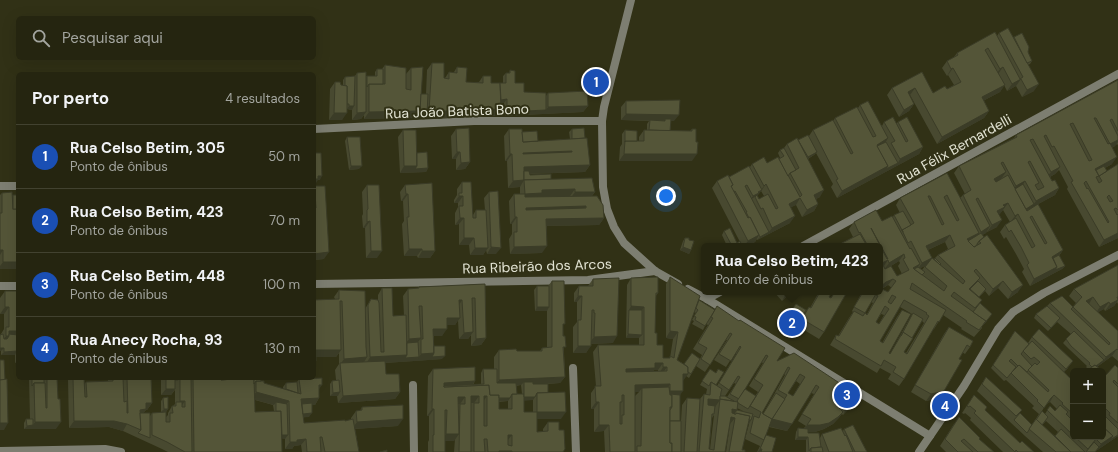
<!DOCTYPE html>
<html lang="pt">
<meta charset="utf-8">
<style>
body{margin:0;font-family:"DM Sans",sans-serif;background:#31311e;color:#f1f3f6}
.controls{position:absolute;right:12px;bottom:12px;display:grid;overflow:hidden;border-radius:6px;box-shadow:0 4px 16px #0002}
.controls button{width:36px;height:36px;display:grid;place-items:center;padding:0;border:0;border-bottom:1px solid #424230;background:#252510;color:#f1f3f6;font:20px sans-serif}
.you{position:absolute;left:666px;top:196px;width:14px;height:14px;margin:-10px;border:3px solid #fff;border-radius:50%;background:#1a73e8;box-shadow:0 0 0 6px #1a73e833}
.badge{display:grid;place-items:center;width:26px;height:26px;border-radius:50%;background:#fe85e0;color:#fff;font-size:13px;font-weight:700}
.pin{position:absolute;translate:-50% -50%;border:2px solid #fff;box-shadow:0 1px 4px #0006}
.popup{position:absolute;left:701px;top:243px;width:182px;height:52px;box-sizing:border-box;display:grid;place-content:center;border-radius:6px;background:#252510;filter:drop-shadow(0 1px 3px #0005);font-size:13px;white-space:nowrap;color:#a3a59f}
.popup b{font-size:15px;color:#f1f3f6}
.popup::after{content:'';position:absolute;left:50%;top:100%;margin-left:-8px;border:8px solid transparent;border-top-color:#252510}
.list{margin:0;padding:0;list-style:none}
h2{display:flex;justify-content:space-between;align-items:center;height:52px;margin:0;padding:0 16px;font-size:17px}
h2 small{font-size:13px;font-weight:400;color:#a3a59f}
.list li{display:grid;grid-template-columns:26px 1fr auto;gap:12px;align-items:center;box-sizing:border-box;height:64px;padding:0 16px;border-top:1px solid #424230}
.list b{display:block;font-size:15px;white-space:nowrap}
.list p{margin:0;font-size:13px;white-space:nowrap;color:#a3a59f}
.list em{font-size:13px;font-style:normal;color:#a3a59f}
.icon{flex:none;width:22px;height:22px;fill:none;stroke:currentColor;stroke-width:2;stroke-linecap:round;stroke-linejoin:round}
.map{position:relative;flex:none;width:1118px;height:452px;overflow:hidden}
.search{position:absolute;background:#252510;box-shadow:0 4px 16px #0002;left:16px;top:16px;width:300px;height:44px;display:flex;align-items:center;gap:10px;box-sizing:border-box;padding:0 14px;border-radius:6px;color:#a3a59f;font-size:15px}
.panel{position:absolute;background:#252510;box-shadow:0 4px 16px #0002;left:16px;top:72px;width:300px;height:308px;border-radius:6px}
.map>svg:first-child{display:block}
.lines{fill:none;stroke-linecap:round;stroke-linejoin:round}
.minor{stroke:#7d7e71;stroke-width:8}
.tertiary{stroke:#7d7e71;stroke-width:8}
.wall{fill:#484930;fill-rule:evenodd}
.shaded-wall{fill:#3b3c27}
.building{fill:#545538;stroke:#3b3c27;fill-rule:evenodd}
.labels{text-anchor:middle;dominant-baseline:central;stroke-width:4;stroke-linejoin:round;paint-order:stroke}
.street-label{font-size:14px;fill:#e2e3d3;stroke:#313116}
</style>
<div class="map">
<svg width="1118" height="452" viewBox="0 0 1118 452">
<rect width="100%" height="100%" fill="#313116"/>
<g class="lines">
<g class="minor">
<polyline points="631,0 604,107 602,121 603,187 607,209 614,227 624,243 655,271 678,284"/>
<polyline points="314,129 474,121 602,121"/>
<polyline points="0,186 18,186"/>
<polyline points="803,246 1118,74"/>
<polyline points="314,284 588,280 655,271"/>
<polyline points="0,286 18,286"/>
<polyline points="688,289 707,299 930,436"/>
<polyline points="707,299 720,292"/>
<polyline points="573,368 576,452"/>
<polyline points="413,385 414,452"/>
</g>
<g class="tertiary">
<polyline points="0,451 105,449 121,452"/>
<polyline points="919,452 964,386 998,329 1013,312 1044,293 1118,255"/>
</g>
</g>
<g class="wall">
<polygon points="999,33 1014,37 1028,52 1032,61 1030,64 1028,65 1034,91 1022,97 1016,86 1007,91 1004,85 1000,92 983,101 989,111 984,118 937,144 910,95 909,96 914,104 909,111 899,117 887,95 892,88 922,72 933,93 947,89 954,85 948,75 947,76 942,68 947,61 954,57 957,53 997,36"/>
<polygon points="432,63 444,78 445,78 449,72 454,72 457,67 466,82 479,82 483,76 491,83 503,83 503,76 506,73 509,73 510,70 515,83 524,92 546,96 548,93 588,106 583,112 505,116 504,103 501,103 501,109 496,116 461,117 460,118 424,117 364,119 364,115 361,119 352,120 352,110 347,109 342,120 329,120 330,89 335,82 341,85 343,85 343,80 345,77 355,76 357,73 366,76 375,76 375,72 377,69 382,69 385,65 406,74 411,68 421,94 426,94 427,70"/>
<path d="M 1118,80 L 1118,144 L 1117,145 L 1116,144 L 1115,146 L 1112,148 L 1112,164 L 1105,168 L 1107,171 L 1118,164 L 1118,238 L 1099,247 L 1067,189 L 1068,187 L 1059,170 L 1055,174 L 1050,177 L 1052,181 L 1059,188 L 1055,195 L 1027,210 L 1038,204 L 1063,250 L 1059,256 L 1065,266 L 1062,269 L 1030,286 L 1022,272 L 1024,269 L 1016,254 L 1006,237 L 1004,239 L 1000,232 L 1005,225 L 1010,222 L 1003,210 L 999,214 L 997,227 L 987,232 L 987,231 L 986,233 L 982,235 L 1018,292 L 1008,299 L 998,288 L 989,296 L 985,291 L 979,297 L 982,328 L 974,337 L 961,329 L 962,328 L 943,315 L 934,329 L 934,328 L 904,379 L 899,386 L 888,379 L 891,374 L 880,368 L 877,373 L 830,345 L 836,335 L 838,336 L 849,318 L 853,312 L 852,311 L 862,292 L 880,292 L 880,246 L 839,246 L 840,244 L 853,237 L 849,229 L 854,222 L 882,221 L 893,217 L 894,215 L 900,213 L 896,205 L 900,198 L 947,173 L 960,198 L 963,195 L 965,194 L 954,173 L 959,166 L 1014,138 L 1016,135 ZM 945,242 L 948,249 L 938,255 L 934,259 L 932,258 L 928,250 ZM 899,261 L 900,263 L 898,266 L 902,274 L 897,276 L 886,269 ZM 925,266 L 922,270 L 920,268 ZM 888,285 L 892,288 L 888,292 L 882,289 ZM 871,302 L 873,303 L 867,314 L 865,313 L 863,316 ZM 900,307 L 912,314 L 890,354 L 889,353 L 902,310 L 897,317 L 882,343 L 880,341 ZM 881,314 L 884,315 L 879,324 L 876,322 ZM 922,321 L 924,323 L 906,353 L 904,352 Z"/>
<polygon points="626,101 674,121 671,121 670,131 690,131 692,129 692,161 619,161 620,147 622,144 622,134 625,130 637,141 639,141 639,137 644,130 647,130 647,124 649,121 621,120 621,107"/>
<path d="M 860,105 L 882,126 L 884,122 L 896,124 L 898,122 L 923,147 L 919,154 L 837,198 L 831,187 L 833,184 L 816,153 L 814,155 L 808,159 L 820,197 L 816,199 L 818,204 L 814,211 L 802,217 L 796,205 L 791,207 L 790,223 L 757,240 L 757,239 L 755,242 L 747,246 L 727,246 L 722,235 L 724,231 L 737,243 L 740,242 L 712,188 L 717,181 L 729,177 L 750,167 L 752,164 L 767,163 L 779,159 L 780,158 L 778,153 L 780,150 L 784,148 L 787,144 L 809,136 L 813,130 L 833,121 L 835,118 L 858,108 ZM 761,191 L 764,196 L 759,199 L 757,196 Z"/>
<polygon points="456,129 470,162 465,169 456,170 456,159 452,159 451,136"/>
<polygon points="509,129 522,132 538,141 570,139 569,132 572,129 585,138 590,165 585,172 530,174 530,175 551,179 595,192 592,196 604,218 599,225 547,226 542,253 510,254 509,239 512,234 512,224 510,224 509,201 514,194 520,194 520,187 508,188 507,161 505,161 504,136"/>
<polygon points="403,130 417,153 428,168 426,172 400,173 398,137"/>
<polygon points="347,137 359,169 349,170 345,141"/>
<polygon points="462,182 473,215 476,210 485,210 484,198 489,192 496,254 487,254 486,250 483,255 470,255 469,245 459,245 459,224 455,225 455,213 458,207 458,203 454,203 454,200 457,195 457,189"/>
<polygon points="367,185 377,258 366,258 365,228 363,228 362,216 363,214 362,192"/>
<polygon points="405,185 435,251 430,258 418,258 417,256 404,256 402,224 404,221 403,201 401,201 400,192"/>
<polygon points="314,186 324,259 314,260"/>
<polygon points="2,193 13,195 18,195 18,269 0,269 0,195"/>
<polygon points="685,238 691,250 689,254 680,250 683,241"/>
<polygon points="1118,265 1118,304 1117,302 1114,306 1105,311 1104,309 1098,312 1118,331 1118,361 1112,356 1097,367 1102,371 1088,371 1089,370 1086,367 1087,366 1069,349 1063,343 1071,334 1057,322 1048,331 1034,318 1036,314 1047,306 1050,303 1073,307 1071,309 1076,303 1069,296 1074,289"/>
<path d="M 670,277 L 777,361 L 845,391 L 854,403 L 843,415 L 842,414 L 833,424 L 824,429 L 815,432 L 808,432 L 808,433 L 820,438 L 822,434 L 843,431 L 844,429 L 867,452 L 798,452 L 806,452 L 806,440 L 795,440 L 796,432 L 798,428 L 804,428 L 806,426 L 798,421 L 814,394 L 811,393 L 787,431 L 769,427 L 766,435 L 772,452 L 757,452 L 760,446 L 745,439 L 749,424 L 748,424 L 742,450 L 745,452 L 726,452 L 730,424 L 725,452 L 605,452 L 604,431 L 594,432 L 594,409 L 591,409 L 591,393 L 596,386 L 593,352 L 598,345 L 639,345 L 639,338 L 626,338 L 627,285 L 631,278 L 658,293 L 655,297 L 655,333 L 657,345 L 663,358 L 670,358 L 673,339 L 666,338 L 666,284 ZM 694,312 L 696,313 L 692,320 L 694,321 L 692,324 L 703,330 L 706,324 L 708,325 L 693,349 L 702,355 L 700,359 L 684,364 L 677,360 ZM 726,340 L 727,340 L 714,360 L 726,367 L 735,353 L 736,354 L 717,386 L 707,373 L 700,385 L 707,389 L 706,394 L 704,394 L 700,399 L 687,398 L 682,405 L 681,421 L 679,421 L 680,396 L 683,380 L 686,376 L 689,378 L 696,366 L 705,372 ZM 761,362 L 763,363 L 749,386 L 758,392 L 755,396 L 745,389 ZM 654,370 L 658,370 L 658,371 L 653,371 ZM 784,374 L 785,375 L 763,414 L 762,413 ZM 796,381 L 800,384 L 793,396 L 788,393 ZM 734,383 L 736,384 L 727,397 L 725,396 ZM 635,392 L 639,392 L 635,396 ZM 737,408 L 743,411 L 737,410 ZM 714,415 L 710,449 L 709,449 L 712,418 Z"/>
<polygon points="593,279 613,343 591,344 586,353 573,353 573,327 577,322 577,302 574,302 574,293 579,286 588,286"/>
<path d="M 552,281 L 563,328 L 565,377 L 560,383 L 548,384 L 548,393 L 561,419 L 537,419 L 537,432 L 543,431 L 543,429 L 548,422 L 559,430 L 563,452 L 454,452 L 455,439 L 454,441 L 445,441 L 445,452 L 428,452 L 428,442 L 429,440 L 429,416 L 427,416 L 428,376 L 433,369 L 475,381 L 473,385 L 481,384 L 481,373 L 483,369 L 494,369 L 494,357 L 499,350 L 517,351 L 540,351 L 542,348 L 547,348 L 547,310 L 535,311 L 534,290 L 537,286 L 548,286 ZM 521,385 L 522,394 L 517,394 L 516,386 ZM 524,400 L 533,400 L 533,412 L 524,412 ZM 508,401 L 508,409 L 499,409 L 499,402 Z"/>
<polygon points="485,284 486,338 481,345 471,346 471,335 468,339 459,339 458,320 455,325 447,325 442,336 434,336 434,346 442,359 385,363 386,374 400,392 395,399 338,403 337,396 330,396 330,384 332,381 336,380 335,370 339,364 339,353 336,357 316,357 335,299 334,297 339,290 365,309 371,299 378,300 378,295 382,288 393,316 404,316 403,296 408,289 418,288 419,287"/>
<polygon points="5,291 18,291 18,363 15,363 15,355 1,355 1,334 4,329 4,314 0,314 0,298"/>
<polygon points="774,292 791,292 782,301"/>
<polygon points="819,292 832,292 829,297 831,298 834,292 847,292 824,332 819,339 786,319 796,304 806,310 810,308"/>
<polygon points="949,327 970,347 965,354 962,352 939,398 926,401 911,392 944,334"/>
<path d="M 1015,331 L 1028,343 L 1032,337 L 1068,368 L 1064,372 L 1073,381 L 1073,437 L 1103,437 L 1103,372 L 1106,375 L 1118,368 L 1118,436 L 1096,451 L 1095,452 L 1043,452 L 1025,436 L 977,391 L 986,377 L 1020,413 L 1032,425 L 1039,414 L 1032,408 L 1034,406 L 1006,380 L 1004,381 L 991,368 ZM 1050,402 L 1057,409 L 1055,411 L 1050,406 L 1045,414 L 1042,411 L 1046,404 ZM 1046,421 L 1058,432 L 1055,436 L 1042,425 Z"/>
<polygon points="29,378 57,378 56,429 24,429 24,423 26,419 30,419"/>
<path d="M 69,378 L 84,378 L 84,385 L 86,382 L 108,381 L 108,378 L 151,378 L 152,403 L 147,410 L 146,410 L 143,413 L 150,416 L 152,413 L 166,417 L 168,415 L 168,413 L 172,406 L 173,406 L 175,404 L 175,390 L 171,395 L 161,395 L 161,378 L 254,378 L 254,379 L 261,381 L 264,383 L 283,389 L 283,387 L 286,383 L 297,382 L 299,379 L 319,389 L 319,398 L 315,405 L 312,405 L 309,417 L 304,417 L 304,423 L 345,421 L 351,420 L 351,418 L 356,411 L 360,411 L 362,407 L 398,426 L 355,429 L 359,452 L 302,452 L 301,445 L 294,446 L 292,449 L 285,449 L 285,439 L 282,438 L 282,452 L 168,452 L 162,449 L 123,431 L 109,427 L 69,428 L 68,380 ZM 255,400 L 273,405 L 274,411 L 255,412 Z"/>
<polygon points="974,395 985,410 1020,443 1034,452 1003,452 970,420 971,418 965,413 964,414 962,413"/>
<polygon points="163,398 168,409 166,412 161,412 161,401"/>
<polygon points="954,424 979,439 994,452 946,452 940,446"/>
</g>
<g class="shaded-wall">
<polygon points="1003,67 998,74 995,76 1000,69"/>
<polygon points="953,68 948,75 947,76 951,69"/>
<polygon points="1021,79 1016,86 1007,91 1012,84"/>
<polygon points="1039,84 1034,91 1022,97 1027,90"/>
<polygon points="1005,85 1000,92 977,104 982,97"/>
<polygon points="915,88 910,95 903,99 908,92"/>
<polygon points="507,99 504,103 496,104 498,100"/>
<polygon points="914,104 909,111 899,117 904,110"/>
<polygon points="349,106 354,106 352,110 347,109"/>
<polygon points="588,106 583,112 505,116 507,112 546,110 548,107"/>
<polygon points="501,109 496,116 461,117 460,118 424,117 416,118 418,114 427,114 429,111"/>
<polygon points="420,111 416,118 364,119 369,112"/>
<polygon points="989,111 984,118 937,144 942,137"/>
<polygon points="366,112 361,119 352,120 357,113"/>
<polygon points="334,113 347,113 342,120 329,120"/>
<polygon points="626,114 679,115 674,121 664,121 665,119 663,121 621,120"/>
<polygon points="888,138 884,145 875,150 877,145"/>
<polygon points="1118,140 1118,142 1115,146 1105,151 1110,144"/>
<polygon points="923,147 919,154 837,198 842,191 888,166 898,163 900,159"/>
<polygon points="572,151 567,157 518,160 523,153"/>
<polygon points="457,152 460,152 456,159 452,159"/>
<polygon points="817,152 814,155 805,160 808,157"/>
<polygon points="510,154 512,154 507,161 505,161"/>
<polygon points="624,154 697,154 692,161 619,161"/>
<polygon points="1117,157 1112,164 1097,172 1096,170 1094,174 1095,169"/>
<polygon points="470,162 465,169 456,170 461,163"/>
<polygon points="590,165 585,172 522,174 524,167"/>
<polygon points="351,166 362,166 359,169 349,170"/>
<polygon points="404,166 417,166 428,168 426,172 400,173"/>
<polygon points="1060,167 1055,174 1046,179 1051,172"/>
<polygon points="1006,172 1001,179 989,186 994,179"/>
<polygon points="318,176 322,176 320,180 318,180 316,183 314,183 314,179"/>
<polygon points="524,180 520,187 508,188 513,181"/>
<polygon points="1025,181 1021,188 1012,191 1016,186"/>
<polygon points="766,184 759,194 750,200 753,196 760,191 764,186"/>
<polygon points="1059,188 1055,195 1031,208 1036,201"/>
<polygon points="575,189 570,196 540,197 520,201 525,194 542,190"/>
<polygon points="824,190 820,197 809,202 814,195"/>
<polygon points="575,192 595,192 590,198 570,199"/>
<polygon points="406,194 408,194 403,201 401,201"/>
<polygon points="459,196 463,196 458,203 454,203"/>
<polygon points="800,198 796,205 784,211 789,204"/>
<polygon points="1008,203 1000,214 993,218 997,211 1003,205"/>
<polygon points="818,204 814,211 802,217 807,210"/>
<polygon points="1034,204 1031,208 1020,214 1022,211"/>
<polygon points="586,206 581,212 521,215 526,208"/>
<polygon points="1018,214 1013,221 1010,223 1015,216"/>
<polygon points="795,216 790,223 757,240 760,237 769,232 772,228"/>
<polygon points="515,217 517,217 512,224 510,224"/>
<polygon points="460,218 464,218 459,224 455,225"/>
<polygon points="604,218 599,225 542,226 546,219"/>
<polygon points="1002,220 997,227 987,232 992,225"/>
<polygon points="370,221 365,228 363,228 367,222"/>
<polygon points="990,226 986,233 976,239 981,232"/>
<polygon points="979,233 974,239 966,244 967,239"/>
<polygon points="1118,233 1118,238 1099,247 1104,240"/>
<polygon points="759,235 755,242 747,246 744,246 748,241"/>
<polygon points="950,235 945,242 921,253 926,246"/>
<polygon points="464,238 474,238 469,245 459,245"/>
<polygon points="547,246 542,253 510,254 514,247"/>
<polygon points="491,247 501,248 496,254 487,254"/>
<polygon points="683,247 691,250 689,254 680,250"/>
<polygon points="475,248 488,248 483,255 470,255"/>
<polygon points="409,249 422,249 417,256 404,256"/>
<polygon points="0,250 3,250 0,255"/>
<polygon points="1063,250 1058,257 1050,262 1052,257"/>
<polygon points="371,251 382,251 377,258 366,258"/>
<polygon points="422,251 435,251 430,258 418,258"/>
<polygon points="329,252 324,259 314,260 314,254"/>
<polygon points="904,254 899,261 884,270 889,263"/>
<polygon points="932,258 927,265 917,270 922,263"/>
<polygon points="888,260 883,267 882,263"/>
<polygon points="3,262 18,262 18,269 0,269 0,266"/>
<polygon points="920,264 915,271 913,268"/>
<polygon points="1065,266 1062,269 1030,286 1034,279 1057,267"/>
<polygon points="893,279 888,285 881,289 880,287 886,282"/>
<polygon points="1003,281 998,288 989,296 993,289"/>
<polygon points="1023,285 1018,292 1008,299 1012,292"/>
<polygon points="788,292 791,292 782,301 786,294"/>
<polygon points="578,296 582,296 577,302 574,302"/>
<polygon points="1093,297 1089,304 1086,301"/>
<polygon points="1117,297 1118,297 1118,300 1114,306 1105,311 1110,304"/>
<polygon points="459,300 462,300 458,307"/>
<polygon points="1109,302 1104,309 1095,314 1100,307"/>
<polygon points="631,306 644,307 640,314 629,310"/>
<polygon points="5,307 9,307 4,314 0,314"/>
<polygon points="537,307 549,307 547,311 535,311"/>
<polygon points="447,318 460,318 455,325 442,325"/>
<polygon points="433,329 447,329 442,336 428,336"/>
<polygon points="9,331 18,331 18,338 4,343 1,343 6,336"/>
<polygon points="670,331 678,332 673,339 666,338"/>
<polygon points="473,332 468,339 459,339 464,333"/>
<polygon points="628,334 642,335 639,338 626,338"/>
<polygon points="617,336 613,343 589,344 594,337"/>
<polygon points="421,338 416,345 404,346 409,339"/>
<polygon points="486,338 481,345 471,346 476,339"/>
<polygon points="578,346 591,346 586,353 573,353"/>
<polygon points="0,348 4,348 1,351 0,351"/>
<polygon points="1117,349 1112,356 1091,371 1093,368 1104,360 1106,357"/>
<polygon points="316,350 341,350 336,357 314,357"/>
<polygon points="17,351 15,355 1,355 4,352"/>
<polygon points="434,353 445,356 442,359 416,361 421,354"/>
<polygon points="407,355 419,357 416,361 366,364 370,357"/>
<polygon points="367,357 363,364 340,365 344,359"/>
<polygon points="17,360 18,360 18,363 15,363"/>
<polygon points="1073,361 1068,368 1061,376 1066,369"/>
<polygon points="655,363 663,363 658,370 654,370 650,375 621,376 626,369"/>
<polygon points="663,367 667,367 662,374 659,374"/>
<polygon points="683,374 688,374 683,381"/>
<polygon points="565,377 560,383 524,385 524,382 521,385 494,387 499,380"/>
<polygon points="475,381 470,388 442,386 444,383"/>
<polygon points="670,384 666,391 642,388 639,392 631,392 635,385"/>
<polygon points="319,385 322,385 317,392"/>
<polygon points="166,389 175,389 171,395 161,395"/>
<polygon points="670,391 683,391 678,398 668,394"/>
<polygon points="944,391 939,398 926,401 931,394"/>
<polygon points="256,392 289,401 284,408 276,402 274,405 252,399"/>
<polygon points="340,392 338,396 330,396 333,393"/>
<polygon points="400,392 395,399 338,403 343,396"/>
<polygon points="1054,395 1050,402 1046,404 1051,398"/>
<polygon points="471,396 479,396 474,403 467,403"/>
<polygon points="484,396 487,396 482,403"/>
<polygon points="458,397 465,397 460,404 454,404"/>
<polygon points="524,397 535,397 533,400 522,401"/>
<polygon points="319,398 315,405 300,406 301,399"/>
<polygon points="510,398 508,401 487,402 487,399"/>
<polygon points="708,399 720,400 715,407 703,406"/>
<polygon points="857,399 854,403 843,415 845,411"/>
<polygon points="180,401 185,401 180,408 175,408"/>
<polygon points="596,402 599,402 594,409 591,409"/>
<polygon points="146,403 152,403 147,410 146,410 141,416 138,413"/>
<polygon points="164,409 168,409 166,412 161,412"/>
<polygon points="432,409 434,409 429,416 427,416"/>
<polygon points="732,409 737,410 732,417 728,416"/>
<polygon points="537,412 566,412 561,419 533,419"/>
<polygon points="843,412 839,418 833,424 824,429 815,432 802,432 807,425"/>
<polygon points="312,413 309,417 298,418 300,414"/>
<polygon points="734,416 751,420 749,424 735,421 735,418 730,424 726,424 731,417 734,417"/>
<polygon points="403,419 398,426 352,429 357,422"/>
<polygon points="772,419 792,424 787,431 768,426"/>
<polygon points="74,421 114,421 127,424 123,431 109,427 69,428"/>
<polygon points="35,422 61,422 56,429 24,429 27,426 33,425"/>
<polygon points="0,423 8,423 4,430 0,430"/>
<polygon points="599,425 609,425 604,431 594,432"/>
<polygon points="277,434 288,435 285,439 274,438"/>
<polygon points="446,434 459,434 454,441 441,441"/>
<polygon points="508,435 512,435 507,441"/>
<polygon points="1118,435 1118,436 1096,451 1101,444 1113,436"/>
<polygon points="798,437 808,437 806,440 795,440"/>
<polygon points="306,439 301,445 294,446 292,449 285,449 290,442 297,440"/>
<polygon points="760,449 762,449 760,452 757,452"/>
<polygon points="499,451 512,451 511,452 498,452"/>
</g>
<g class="building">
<polygon points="1008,28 1039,84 1027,90 1021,79 1012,84 1003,67 1000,69 988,48 985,50 1005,85 982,97 989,111 942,137 915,88 908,92 914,104 904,110 892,88 922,72 933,93 945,86 947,89 961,82 953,68 951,69 947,61 958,55 957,53 995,32 1020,79 1023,77 999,33"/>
<polygon points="1022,33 1029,47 1028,52 1032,61 1027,63 1014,37"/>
<polygon points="432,63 444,63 444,78 449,79 449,72 457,73 457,67 467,68 466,82 483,83 483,76 491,76 491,83 500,83 501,109 465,110 465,111 429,111"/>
<polygon points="385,65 406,68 406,89 411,90 411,68 423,67 420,111 369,112 369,84 385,84"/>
<polygon points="377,69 383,69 383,84 369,84 367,87 367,76 377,76"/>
<polygon points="510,70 515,71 515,83 524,83 524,92 546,93 546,110 507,112 507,99 501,100 500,83 506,83 506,73 510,73"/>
<polygon points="366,72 366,112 357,113 357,73"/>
<polygon points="355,76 354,106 349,106 349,104 347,104 347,86 345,86 345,77"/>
<path d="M 1118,80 L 1118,131 L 1112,119 L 1110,120 L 1118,136 L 1118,140 L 1110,144 L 1096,118 L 1094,118 L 1108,144 L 1110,143 L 1117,157 L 1095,169 L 1099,176 L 1096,177 L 1099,183 L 1102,181 L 1099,176 L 1118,164 L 1118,210 L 1116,208 L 1114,209 L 1117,215 L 1118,214 L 1118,233 L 1104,240 L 1071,182 L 1073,181 L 1054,146 L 1052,147 L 1046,135 L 1044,136 L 1060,167 L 1051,172 L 1033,139 L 1030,140 L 1052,181 L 1055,180 L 1059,188 L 1036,201 L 1025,181 L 1016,186 L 1003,162 L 1001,163 L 1006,172 L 994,179 L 996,182 L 1008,175 L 1027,211 L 1038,204 L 1063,250 L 1052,257 L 1057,267 L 1034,279 L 1027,265 L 1029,263 L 1021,247 L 1011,230 L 1009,232 L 1005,225 L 1016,218 L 1032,248 L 1035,246 L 1018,214 L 1015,216 L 1008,203 L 1003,205 L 1005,207 L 997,211 L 1002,220 L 992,225 L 978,198 L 976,199 L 990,226 L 981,232 L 963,195 L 971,190 L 959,166 L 1017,137 L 1016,135 ZM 1073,123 L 1092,160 L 1089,161 L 1070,124 ZM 1030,161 L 1044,187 L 1038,190 L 1035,185 L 1039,183 L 1028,162 ZM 1086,181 L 1109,222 L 1108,223 L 1088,188 L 1087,189 L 1084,183 ZM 1109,195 L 1113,201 L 1110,202 L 1107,197 ZM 1032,216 L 1047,243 L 1045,244 L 1030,217 Z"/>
<polygon points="335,82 340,82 341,85 347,86 347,113 334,113"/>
<polygon points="587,91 588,106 548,107 548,93"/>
<polygon points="421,94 428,94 427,114 418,114 420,111"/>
<polygon points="680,100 679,115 626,114 626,101"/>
<polygon points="868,101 888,138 877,145 888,166 842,191 836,180 838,179 813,130 833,120 851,154 853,153 835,118 857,107 873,137 876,136 860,105"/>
<polygon points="893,117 906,142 908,141 898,122 907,117 923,147 900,159 891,143 895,141 884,122"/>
<polygon points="665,119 671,119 670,131 649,130 650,120 665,121"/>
<polygon points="469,128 470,162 461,163 460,152 457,152 456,129"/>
<polygon points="584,128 585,138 572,139 572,129"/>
<path d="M 509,129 L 522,129 L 523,142 L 587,138 L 590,165 L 524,167 L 524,180 L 513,181 L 512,154 L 510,154 ZM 572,151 L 572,152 L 523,154 L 523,153 Z"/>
<polygon points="692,129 696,129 696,142 698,142 697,154 624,154 625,141 644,141 644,130 692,131"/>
<polygon points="403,130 416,130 417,166 404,166"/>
<polygon points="625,130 637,131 637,141 625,141 625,142"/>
<polygon points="537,131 538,141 523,142 522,132"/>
<polygon points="808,135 817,152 808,157 798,140"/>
<polygon points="347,137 360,137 362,166 351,166"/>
<polygon points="797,138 824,190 814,195 818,204 807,210 800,198 789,204 795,216 772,228 763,208 761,209 755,197 757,195 759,199 768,194 776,209 778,208 766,184 764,186 752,164 764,157 767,163 778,157 800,197 802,195 790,173 799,168 787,144"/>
<polygon points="886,142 898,163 886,169 888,166 877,146"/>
<polygon points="784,148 796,170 790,173 788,176 779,159 784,156 780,150"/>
<polygon points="427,152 428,168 415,169 417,166 417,153"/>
<polygon points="315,153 321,153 322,176 318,176 318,179 314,179 314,155 315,155"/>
<polygon points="749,166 762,190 758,192 759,193 753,196 747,185 745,186 769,232 760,237 750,217 749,218 746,212 747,212 735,191 733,192 731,187 733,185 729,177"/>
<polygon points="1104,166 1107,171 1099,176 1096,170"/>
<polygon points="524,171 529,171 530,175 551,174 551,179 524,180"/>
<path d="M 947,173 L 979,233 L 967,239 L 974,247 L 981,243 L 979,241 L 987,235 L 1023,285 L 1012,292 L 1003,281 L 993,289 L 976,269 L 974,271 L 980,278 L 969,289 L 982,300 L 975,308 L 954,292 L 951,296 L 986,321 L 979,330 L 966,322 L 967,321 L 912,283 L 910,289 L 946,310 L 939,322 L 938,321 L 904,379 L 893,372 L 896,367 L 884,360 L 881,366 L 835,339 L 836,335 L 839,336 L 854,311 L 863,316 L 865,313 L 867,315 L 878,296 L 876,295 L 877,292 L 880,292 L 880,288 L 888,292 L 896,281 L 893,279 L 886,282 L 880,287 L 880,271 L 881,271 L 880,269 L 880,246 L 868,246 L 860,232 L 859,233 L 854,222 L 876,210 L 882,221 L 892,216 L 910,249 L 911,248 L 920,264 L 913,268 L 944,291 L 947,286 L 925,267 L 932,258 L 963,284 L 965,281 L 938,255 L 955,246 L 950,235 L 926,246 L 932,258 L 922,263 L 911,241 L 908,243 L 902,230 L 914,223 L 900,198 ZM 947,195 L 959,220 L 957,221 L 944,197 ZM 928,196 L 930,196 L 944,224 L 942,225 ZM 871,228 L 888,259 L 887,259 ZM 904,254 L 905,258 L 903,259 L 909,270 L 897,276 L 891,266 L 885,269 L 882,263 L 888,260 L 889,263 ZM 892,295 L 896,297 L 891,304 L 888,302 ZM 904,300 L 927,313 L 926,314 L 929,316 L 907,354 L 904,352 L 913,338 L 903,332 L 890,354 L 889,353 L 911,314 L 902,310 L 883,343 L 880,341 ZM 885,306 L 889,309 L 879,324 L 876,322 Z"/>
<polygon points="728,175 733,185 731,186 748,218 750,217 759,235 748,241 717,181"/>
<path d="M 592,178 L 595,192 L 575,192 L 575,189 L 542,190 L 542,193 L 525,194 L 525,197 L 597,196 L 603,205 L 604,218 L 546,219 L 547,246 L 514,247 L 514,232 L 517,232 L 517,217 L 515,217 L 514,194 L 525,194 L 524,180 ZM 586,206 L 586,208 L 526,210 L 526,208 Z"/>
<polygon points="462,182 471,182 473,218 476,218 476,210 486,210 488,248 475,248 474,238 464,238 464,218 460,218 459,206 463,206 463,196 459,196 459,193 462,193"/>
<polygon points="432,183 435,251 422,251 422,249 409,249 407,217 409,217 408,194 406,194 405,185"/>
<polygon points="1023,184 1034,204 1026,209 1015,189"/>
<polygon points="367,185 379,185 382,251 371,251 370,221 367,222 367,210 368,209"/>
<polygon points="314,186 325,186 329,252 314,254 314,208 316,208 315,193 314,193"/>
<polygon points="498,191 501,248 491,247 489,192"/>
<polygon points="12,192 13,209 18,209 18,262 3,262 3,250 0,250 0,213 2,213 2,193"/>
<rect x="13" y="195" width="5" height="14"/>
<polygon points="903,211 911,225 902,230 903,232 894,215"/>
<polygon points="730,228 737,243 740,241 742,246 732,246 724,231"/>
<polygon points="981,233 984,237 979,241 977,244 977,245 974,247 968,241"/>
<polygon points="860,234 867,246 841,246 840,244"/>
<polygon points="685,238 689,238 689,240 694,241 691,250 683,247"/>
<polygon points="1059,255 1065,266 1055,270 1057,267 1053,258"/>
<polygon points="935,258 941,264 940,265 934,259"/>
<polygon points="1118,265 1118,297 1117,297 1118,300 1110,304 1109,302 1100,307 1093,297 1086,301 1118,331 1118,350 1117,349 1106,357 1050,303 1062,296 1073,307 1071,309 1109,345 1110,343 1073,307 1082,297 1074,289"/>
<polygon points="918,267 925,272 922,275 914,269"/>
<path d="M 658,277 L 658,293 L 656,293 L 655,333 L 657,333 L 657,345 L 663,345 L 663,358 L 670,358 L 670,356 L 674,358 L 678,332 L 670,331 L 670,277 L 700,296 L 677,360 L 688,367 L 688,374 L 683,374 L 683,391 L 670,391 L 670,384 L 635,385 L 635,452 L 610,452 L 609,425 L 599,425 L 599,402 L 596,402 L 595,386 L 601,386 L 598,345 L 644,345 L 644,307 L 631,306 L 631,278 ZM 655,363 L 663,363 L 663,367 L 667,367 L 667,371 L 626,372 L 626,369 L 655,368 ZM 622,395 L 624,395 L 624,415 L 622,415 L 622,424 L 620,424 L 620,402 L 622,402 Z"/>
<polygon points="619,278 617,336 594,337 595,313 594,313 594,310 592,310 591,346 578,346 578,320 581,320 582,296 578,296 579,286 593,286 593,279"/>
<polygon points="552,281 564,281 565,324 563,324 563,336 565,336 566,347 563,347 565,377 499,380 499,350 516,349 517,351 542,351 542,348 552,347"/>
<polygon points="978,281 986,289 979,297 970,289"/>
<polygon points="485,284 486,338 476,339 475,298 472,298 473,332 464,333 462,300 459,300 460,318 447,318 447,329 433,329 434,353 421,354 421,339 423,339 422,306 419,306 421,338 409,339 408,289 419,288 419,287"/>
<rect x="537" y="286" width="12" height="21"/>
<polygon points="382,288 392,288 393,316 406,315 407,355 370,357 368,305 371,299 378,300 379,303 381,352 384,352"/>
<polygon points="339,290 365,291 366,347 367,357 344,359 342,301 340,301 341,350 316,350 316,361 314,361 314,300 339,299"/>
<polygon points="5,291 18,291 18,331 9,331 9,336 6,336 6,327 9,327 9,307 5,307"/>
<polygon points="820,292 832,292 829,297 831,298 835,292 847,292 824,332 802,319 809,307 811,308"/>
<polygon points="863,292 877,292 865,313 854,307"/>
<polygon points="699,300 715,310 705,326 695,320 696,317 694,316 698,310 696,308"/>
<polygon points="980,303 992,314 984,324 986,321 973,312"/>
<polygon points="796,304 806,310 799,322 788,315"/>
<path d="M 717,306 L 739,321 L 740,320 L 785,348 L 777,361 L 794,353 L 847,388 L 835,404 L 843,412 L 838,417 L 829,423 L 820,425 L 807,425 L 811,419 L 802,414 L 819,387 L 816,385 L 792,424 L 772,419 L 764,440 L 750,433 L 754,416 L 759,418 L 761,412 L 750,406 L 763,385 L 754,379 L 768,356 L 766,355 L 739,399 L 730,394 L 740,377 L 738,376 L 729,390 L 719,383 L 741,347 L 740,346 L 731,361 L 719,354 L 732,334 L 730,333 L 710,365 L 701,359 L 707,348 L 698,343 L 713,318 L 711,317 ZM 788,367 L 790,368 L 778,390 L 787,395 L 772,419 L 762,413 ZM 800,374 L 805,377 L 793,396 L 788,393 Z"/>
<polygon points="1047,306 1060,318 1051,328 1036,314"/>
<polygon points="629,310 642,310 642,335 628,334"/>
<polygon points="913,313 923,319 912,338 903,332 901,336"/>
<polygon points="949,327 973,341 970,347 967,345 959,359 962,360 944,391 931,394 915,385"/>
<polygon points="1039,329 1073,361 1066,369 1032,337"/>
<polygon points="1015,331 1029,344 1021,354 1032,366 1027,372 1019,365 1018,366 1011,359 1009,361 1016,367 1007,378 993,365"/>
<polygon points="1074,331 1104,360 1096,366 1095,365 1092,367 1089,364 1090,363 1071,346 1066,339"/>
<polygon points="3,334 4,339 7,339 9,336 9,334 18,335 18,360 17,360 17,351 4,352 4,348 0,348 0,335"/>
<polygon points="1032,341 1073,381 1073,414 1062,404 1063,403 1054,395 1051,398 1044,408 1037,401 1038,400 1011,373 1019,365 1048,392 1049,390 1028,370 1035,363 1037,365 1040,362 1034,357 1031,359 1023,351"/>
<polygon points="418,342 419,357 405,358 407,355 407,343"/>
<polygon points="434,346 445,346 445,356 432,357 434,353"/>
<polygon points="692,353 700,359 691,374 688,372 688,367 684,364"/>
<polygon points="0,360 4,360 5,380 0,380"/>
<polygon points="385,361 386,374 399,374 400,392 343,396 340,363"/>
<polygon points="1095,365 1102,371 1091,371 1089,369"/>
<polygon points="1115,365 1118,368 1118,384 1114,380 1113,382 1118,387 1118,423 1109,415 1110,413 1103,406 1103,372 1106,375"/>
<path d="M 475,367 L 475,381 L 444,383 L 444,387 L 489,385 L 490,395 L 499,395 L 499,409 L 512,409 L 512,394 L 524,394 L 524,412 L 537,412 L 537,432 L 548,431 L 548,422 L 559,422 L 559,430 L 564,430 L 565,449 L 563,452 L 512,452 L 512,451 L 499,451 L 499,452 L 488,452 L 487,439 L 484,439 L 485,452 L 474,452 L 474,403 L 479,403 L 479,396 L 471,396 L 471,452 L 459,452 L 460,404 L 465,404 L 465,397 L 458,397 L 459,434 L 446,434 L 447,410 L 445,410 L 445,452 L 433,452 L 433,435 L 434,435 L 434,409 L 432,409 L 433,369 ZM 484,396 L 487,396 L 487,426 L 484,426 ZM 508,435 L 512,435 L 512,446 L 508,445 Z"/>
<polygon points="483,369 497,369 497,383 516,383 517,394 512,394 510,398 499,398 499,395 490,395 489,385 444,387 444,386 484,384"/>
<polygon points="710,369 716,373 718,369 724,372 716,385 711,382 709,386 702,381"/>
<polygon points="986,377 1022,410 1016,416 982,384"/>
<polygon points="32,378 44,378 44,383 34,383 32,386"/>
<polygon points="47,378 57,378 58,399 60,399 61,422 35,422 34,383 45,383 46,408 47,408"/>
<polygon points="73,378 84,378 85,397 87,397 86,382 113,381 113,378 123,378 124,402 127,401 127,413 128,413 127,378 151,378 152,403 146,403 146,409 140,410 141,430 127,424 114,421 74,421"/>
<polygon points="166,378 178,378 178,380 175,380 175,389 166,389"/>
<polygon points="180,378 191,378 192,452 185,452 167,442 152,435 152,413 166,412 166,422 170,422 170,413 173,413 172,406 176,406 176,402 182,402 182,407 185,407 185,401 180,401"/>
<polygon points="193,378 221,378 221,380 245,378 254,378 255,412 281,411 282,452 194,452"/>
<polygon points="221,378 245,378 221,380"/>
<polygon points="322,378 322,385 319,385 319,398 301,399 304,423 345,420 345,421 353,419 359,452 325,452 322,437 320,437 321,452 307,452 306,439 297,440 297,442 290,442 289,401 256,392 256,381 264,381 264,383 301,394 299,379"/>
<polygon points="7,379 8,423 0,423 0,380"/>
<polygon points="254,379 260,379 261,381 256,381 254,384"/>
<polygon points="339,380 340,392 333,393 332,381"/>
<polygon points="297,382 298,393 286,389 286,383"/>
<polygon points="524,382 533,382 533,384 548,384 548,393 537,393 535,397 524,397"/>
<polygon points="711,382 722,389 721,392 720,400 708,399 708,405 715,406 714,414 712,414 709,449 714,450 720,399 738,402 737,410 732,409 732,413 736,414 736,413 750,416 742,450 745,450 745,452 729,452 735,418 731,417 725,452 699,452 704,394 710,395"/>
<polygon points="669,387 670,395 672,395 672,407 670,407 670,443 672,443 672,452 637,452 637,446 641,446 642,388"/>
<polygon points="745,389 756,396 748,409 738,403 738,402 737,401"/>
<polygon points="845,391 857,399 845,411 835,403"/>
<polygon points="565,392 566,412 537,412 537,393"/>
<polygon points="776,393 785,399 772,419 763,414"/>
<polygon points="670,394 680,395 680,421 670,421 670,410 672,407 672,395"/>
<polygon points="974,395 987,407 985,410 1020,443 1022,441 1034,452 1018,452 1016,450 1015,452 974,413 976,411 970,406 968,407 967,406"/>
<polygon points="720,396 725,396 734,401 720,399"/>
<polygon points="168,397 168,409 164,409 163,398"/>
<polygon points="687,398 700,399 697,452 684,452"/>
<polygon points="276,402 287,404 288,435 282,435 281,411 276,411"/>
<polygon points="312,403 312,413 303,414 302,404"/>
<polygon points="403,405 403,419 357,422 356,411 362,410 362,407"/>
<polygon points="1060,405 1068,412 1066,414 1073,421 1073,435 1047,410 1050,406 1055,411"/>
<polygon points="1103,409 1106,412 1103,415"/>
<polygon points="737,410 753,414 751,420 749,420 750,416 736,413 736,414 734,414"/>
<polygon points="1042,411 1048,417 1042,425 1036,419 1034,423"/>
<polygon points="140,413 150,413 150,438 138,433 141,430"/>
<polygon points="1020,413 1032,425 1027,433 1014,420"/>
<polygon points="1104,415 1118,429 1118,435 1110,440 1113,436 1103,427 1103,416"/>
<polygon points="959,417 980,438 979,439 994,452 978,452 964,439 961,441 973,452 958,452 945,439"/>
<polygon points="26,419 33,419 33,425 27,426"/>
<polygon points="1036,419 1071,452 1056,452 1029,429"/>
<polygon points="670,421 681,421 681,452 672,452 672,443 670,443"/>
<polygon points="853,425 867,452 855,452 844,429"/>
<polygon points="1103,427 1113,436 1101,444 1096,439 1088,449 1075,437 1103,437"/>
<polygon points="798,428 808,429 808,433 819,433 821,447 811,448 809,451 808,437 798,437"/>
<polygon points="841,428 845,436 846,435 853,452 829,452 822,434"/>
<polygon points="1061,429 1085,452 1071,452 1055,436"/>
<polygon points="766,435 776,438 772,452 761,452 762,449 760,449"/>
<polygon points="1094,442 1099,447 1095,452 1086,452"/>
<polygon points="822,447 823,452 811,452 811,448"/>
<polygon points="387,450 387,452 380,452"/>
</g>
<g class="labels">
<g class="street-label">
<text transform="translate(457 111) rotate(-2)">Rua João Batista Bono</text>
<text transform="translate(954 149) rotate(-29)">Rua Félix Bernardelli</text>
<text transform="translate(537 266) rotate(-2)">Rua Ribeirão dos Arcos</text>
</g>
</g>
</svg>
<div class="controls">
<button>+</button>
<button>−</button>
</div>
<div class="you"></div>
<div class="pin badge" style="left:596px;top:82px;background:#1a4fb4">1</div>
<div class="pin badge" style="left:792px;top:323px;background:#1a4fb4">2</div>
<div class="popup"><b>Rua Celso Betim, 423</b>Ponto de ônibus</div>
<div class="pin badge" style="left:847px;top:395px;background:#1a4fb4">3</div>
<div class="pin badge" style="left:945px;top:406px;background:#1a4fb4">4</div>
<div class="search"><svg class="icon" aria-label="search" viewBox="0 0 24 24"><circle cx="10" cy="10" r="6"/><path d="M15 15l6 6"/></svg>Pesquisar aqui</div>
<section class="panel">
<h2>Por perto<small>4 resultados</small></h2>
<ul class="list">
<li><span class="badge" style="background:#1a4fb4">1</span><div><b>Rua Celso Betim, 305</b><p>Ponto de ônibus</p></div><em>50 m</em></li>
<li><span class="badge" style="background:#1a4fb4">2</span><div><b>Rua Celso Betim, 423</b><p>Ponto de ônibus</p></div><em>70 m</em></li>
<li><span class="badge" style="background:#1a4fb4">3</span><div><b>Rua Celso Betim, 448</b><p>Ponto de ônibus</p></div><em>100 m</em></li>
<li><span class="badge" style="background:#1a4fb4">4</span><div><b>Rua Anecy Rocha, 93</b><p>Ponto de ônibus</p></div><em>130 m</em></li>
</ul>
</section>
</div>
